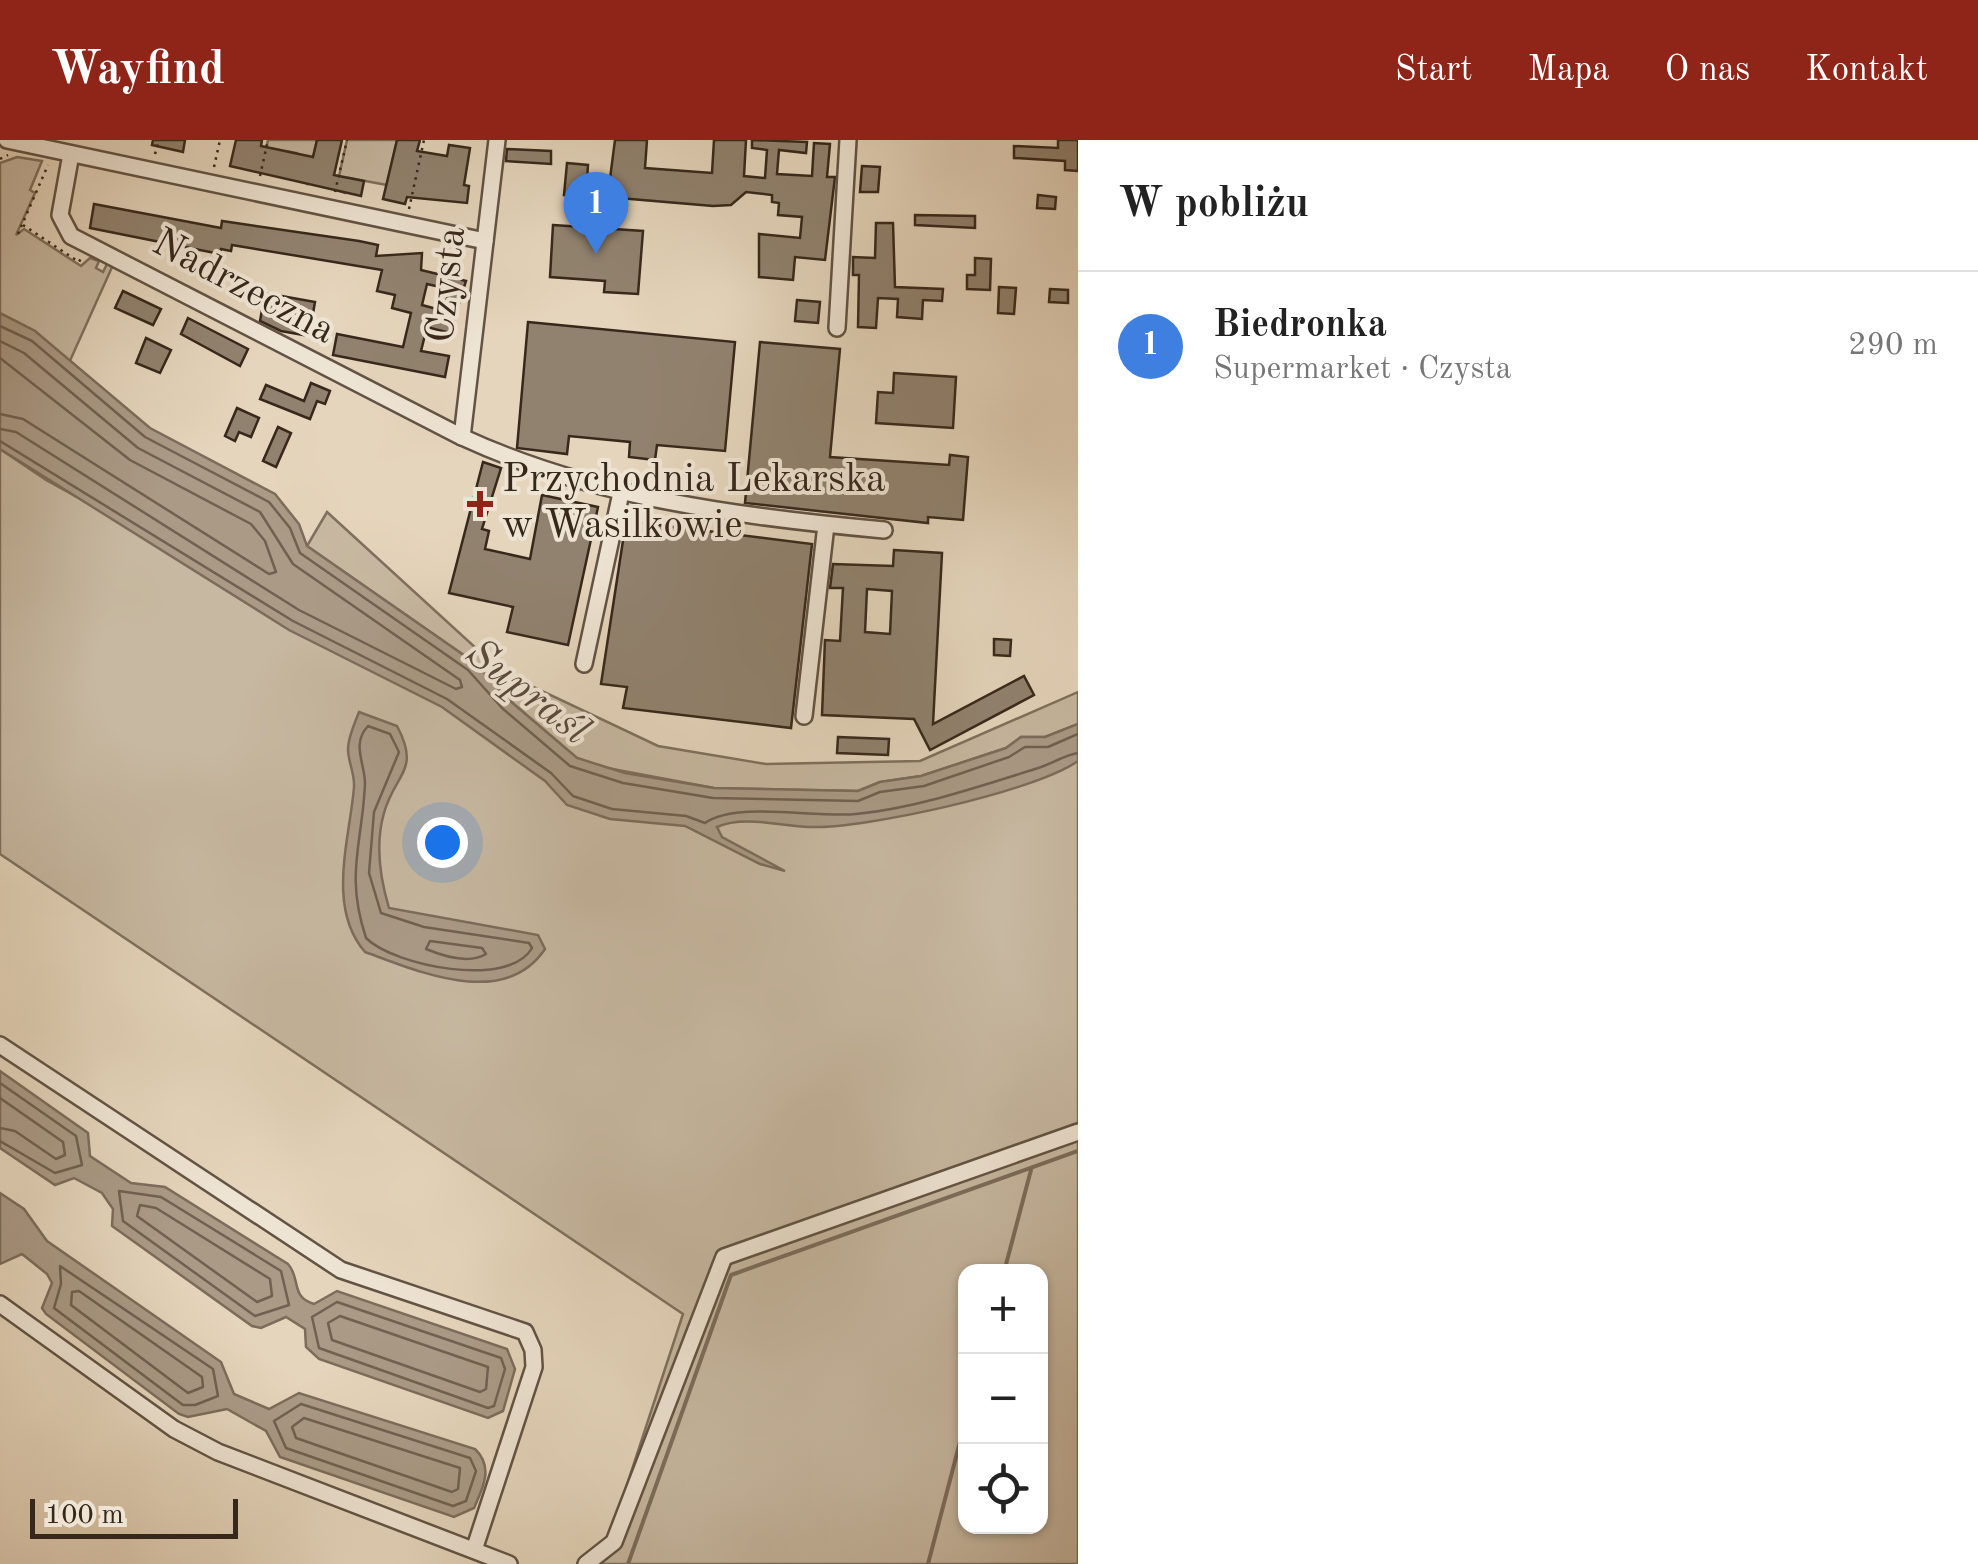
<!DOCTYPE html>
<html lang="pl">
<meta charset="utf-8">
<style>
body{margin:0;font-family:"Old Standard TT",serif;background:#f6f6f6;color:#222}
.controls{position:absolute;right:30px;bottom:30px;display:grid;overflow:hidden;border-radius:20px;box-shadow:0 2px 8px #0004}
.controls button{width:90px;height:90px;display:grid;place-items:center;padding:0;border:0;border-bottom:2px solid #e0e0e0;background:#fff;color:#222;font:50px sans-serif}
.scale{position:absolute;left:30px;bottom:25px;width:208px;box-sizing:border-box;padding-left:10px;border:5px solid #37281c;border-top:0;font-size:28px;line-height:35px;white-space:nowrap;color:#37281c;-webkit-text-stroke:8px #eee4d3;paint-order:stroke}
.you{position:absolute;left:442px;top:702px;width:35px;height:35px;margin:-25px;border:8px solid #fff;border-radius:50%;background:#1a73e8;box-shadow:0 0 0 15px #1a73e833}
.badge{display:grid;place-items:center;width:65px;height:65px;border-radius:50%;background:#8f2418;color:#fff;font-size:32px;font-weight:700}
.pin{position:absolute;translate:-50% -82px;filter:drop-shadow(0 2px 5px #0008)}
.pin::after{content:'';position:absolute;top:52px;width:35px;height:30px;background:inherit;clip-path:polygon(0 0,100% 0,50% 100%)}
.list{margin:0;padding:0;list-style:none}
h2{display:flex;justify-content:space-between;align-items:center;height:130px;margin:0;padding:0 40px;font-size:42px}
h2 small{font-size:32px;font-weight:400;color:#767676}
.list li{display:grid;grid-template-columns:65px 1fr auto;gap:30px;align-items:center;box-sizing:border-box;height:150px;padding:0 40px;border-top:2px solid #e0e0e0}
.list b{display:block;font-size:38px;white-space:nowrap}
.list p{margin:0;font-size:32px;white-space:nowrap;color:#767676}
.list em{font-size:32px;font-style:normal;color:#767676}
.icon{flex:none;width:55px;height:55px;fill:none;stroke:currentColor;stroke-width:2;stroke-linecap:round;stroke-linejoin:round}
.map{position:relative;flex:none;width:1078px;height:1424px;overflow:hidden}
header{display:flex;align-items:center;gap:60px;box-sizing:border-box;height:140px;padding:0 50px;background:#8f2418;color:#fff}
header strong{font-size:48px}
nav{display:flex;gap:55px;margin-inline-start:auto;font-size:35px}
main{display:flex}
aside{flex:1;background:#fff}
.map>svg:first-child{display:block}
.green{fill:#c7b8a1;stroke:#7f705e;stroke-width:2.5;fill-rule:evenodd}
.water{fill:#aa9a86;stroke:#7c6c5c;stroke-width:2.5}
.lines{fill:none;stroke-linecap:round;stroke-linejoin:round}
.shore{stroke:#706151;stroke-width:2.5}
.stream{stroke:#7c6c5c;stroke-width:4}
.building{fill:#91826f;stroke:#37281c;stroke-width:2.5;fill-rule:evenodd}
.minor-casing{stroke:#625344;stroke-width:20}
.path{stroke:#37281c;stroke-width:2.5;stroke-dasharray:2.5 5;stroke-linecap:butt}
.minor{stroke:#eee4d3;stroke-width:15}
.poi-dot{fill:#8f2418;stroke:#eee4d3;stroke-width:4}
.labels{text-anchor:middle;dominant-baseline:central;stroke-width:8;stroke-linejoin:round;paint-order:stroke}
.street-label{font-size:40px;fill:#37281c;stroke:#eee4d3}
.poi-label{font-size:40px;fill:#37281c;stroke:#eee4d3;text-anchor:start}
.water-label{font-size:42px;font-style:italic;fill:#5a4a3c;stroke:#eee4d3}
</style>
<header>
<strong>Wayfind</strong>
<nav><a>Start</a><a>Mapa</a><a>O nas</a><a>Kontakt</a></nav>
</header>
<main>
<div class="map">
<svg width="1078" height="1424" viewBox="0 0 1078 1424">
<rect width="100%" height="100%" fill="#e5d5bc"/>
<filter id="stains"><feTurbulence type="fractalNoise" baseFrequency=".002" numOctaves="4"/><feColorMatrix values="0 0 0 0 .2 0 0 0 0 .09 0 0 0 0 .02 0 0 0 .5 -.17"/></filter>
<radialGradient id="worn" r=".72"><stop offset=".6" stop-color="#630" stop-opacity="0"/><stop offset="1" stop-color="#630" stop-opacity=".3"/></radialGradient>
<g class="green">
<polygon points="268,0 317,0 307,42 297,13 274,9 269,34 261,32"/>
<polygon points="347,0 397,0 387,45 349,38 345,53 336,50"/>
<polygon points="17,17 42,21 30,50 35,53 16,95 24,89 81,126 90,118 99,121 96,128 103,132 108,122 113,125 69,223 35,191 0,173 0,23"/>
<path d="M 0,309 L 46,340 L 453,564 L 581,659 L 833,668 L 1078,595 L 1078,1424 L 601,1424 L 683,1174 L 0,714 ZM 966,1132 L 1040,1132 L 1040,1386 L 966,1386 Z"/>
<polygon points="327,372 502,532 658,606 766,624 920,621 1078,552 1078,584 1045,597 1021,597 1006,608 921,636 880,642 858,651 714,648 602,627 577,618 509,560 475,523 307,406"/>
</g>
<g class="water">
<path d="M 0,173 L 35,191 L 150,288 L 275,354 L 299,384 L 307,406 L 475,523 L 509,560 L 577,618 L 625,633 L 714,648 L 858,651 L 880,642 L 921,636 L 1006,608 L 1021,597 L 1045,597 L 1078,584 L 1078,621 C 1034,652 864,689 809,687 C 781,686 743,675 717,687 L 722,697 L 785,731 L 760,724 L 685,686 L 610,679 L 567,665 L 545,641 L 442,567 L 289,490 L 0,309 Z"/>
<path d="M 359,572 L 397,586 C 421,631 395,633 384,673 C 375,704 380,738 389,768 L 538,795 L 545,809 C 504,870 418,831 365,812 C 326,767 350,698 354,647 C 355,634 348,622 348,609 C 348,597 355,583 359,572 Z"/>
<path d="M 0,931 L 88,993 L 90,1016 L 131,1043 L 165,1047 L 288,1124 C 301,1138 290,1157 314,1164 L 337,1151 L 507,1209 L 515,1229 L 503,1271 L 488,1278 L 319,1219 L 306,1207 L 305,1189 L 286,1177 L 261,1188 L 252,1186 L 112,1086 L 113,1069 L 102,1053 L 74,1038 L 55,1045 L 0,1008 Z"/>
<path d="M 0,1053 L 24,1069 L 47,1101 L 221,1222 L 234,1254 L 269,1269 L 299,1253 L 475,1309 C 494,1327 483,1348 474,1368 L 454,1377 L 280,1317 L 266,1291 L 227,1269 L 188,1277 L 179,1274 L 46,1174 L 42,1168 L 52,1143 L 47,1134 L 22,1114 L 0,1124 Z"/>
</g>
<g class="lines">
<g class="shore">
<polyline points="0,186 32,201 145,297 269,362 290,388 300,413 468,530 502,568 570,626 623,643 713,658 858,661 880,652 924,646 1009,617 1025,607 1048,607 1078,594"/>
<polyline points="0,201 24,213 138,308 260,372 293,424 460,540 462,547 456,549 299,470 16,292 0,289"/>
<polyline points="0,218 130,320 251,384 265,401 276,432 269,434 23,279 0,274"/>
<path d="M 0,301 L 293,481 L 447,559 L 551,633 L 573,656 L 612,669 L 686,676 L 705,683 C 737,661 814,678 856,674 C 916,668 978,647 1035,629 C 1050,625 1064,615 1078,613"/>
<path d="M 368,586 L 390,594 L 399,612 L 374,672 L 369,733 L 381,773 L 424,787 L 529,803 L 532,808 C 509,849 394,826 366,798 C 345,734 362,706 365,644 C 365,623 351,604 368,586 Z"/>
<path d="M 430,801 L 482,808 L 486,814 C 470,824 443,816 426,809 Z"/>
<polyline points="0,943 76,996 82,1025 55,1033 0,1001"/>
<polyline points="0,958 63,1002 65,1015 56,1019 15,991 0,988"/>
<polygon points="119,1051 161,1057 281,1131 289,1165 255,1176 123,1081"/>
<polygon points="140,1065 156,1068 270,1139 272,1156 257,1162 137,1076"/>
<polygon points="60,1126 213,1229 218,1256 195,1265 183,1265 54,1168 61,1144"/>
<polygon points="79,1151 202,1237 203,1247 188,1253 71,1165 72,1152"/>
<polygon points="337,1162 501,1218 505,1229 494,1266 488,1268 319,1208 312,1177"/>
<polygon points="340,1176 488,1227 486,1249 480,1252 332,1200 328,1183"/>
<polygon points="301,1264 470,1318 476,1331 466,1361 453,1366 286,1308 274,1281"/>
<polygon points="304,1278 460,1328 458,1349 452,1352 296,1298 292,1287"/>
</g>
<g class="stream">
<polyline points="1004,1132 1031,1030"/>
<polyline points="628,1424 731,1135 1078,1011"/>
<polyline points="928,1424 966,1279"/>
</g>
</g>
<g class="building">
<polygon points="153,0 185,0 183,12 152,5"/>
<polygon points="236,0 262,0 261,6 313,17 317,0 342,0 334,35 364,41 361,56 230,26"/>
<polygon points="397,0 420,0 417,11 447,16 449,5 470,8 464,45 469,46 467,63 407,57 405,64 383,59"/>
<polygon points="615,0 647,0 645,28 712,33 714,0 746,0 744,36 765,38 767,10 752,8 752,0 807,2 806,13 779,10 777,34 812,36 814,3 830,4 827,37 835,37 825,120 795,117 793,140 759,137 759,94 800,98 802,77 778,75 779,63 772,62 772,55 746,52 731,65 713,66 619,58 609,46"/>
<polygon points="1058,0 1078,0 1078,31 1065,30 1065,21 1014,18 1014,6 1058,8"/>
<polygon points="507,9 551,11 551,24 506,21"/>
<polygon points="567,23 588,25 586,57 564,55"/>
<polygon points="862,26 880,27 878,52 860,52"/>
<polygon points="1038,55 1056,57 1055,69 1037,68"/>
<path d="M 94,64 L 221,88 L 222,81 L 359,101 L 378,105 L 376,116 L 422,113 L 421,130 L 466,141 L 450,193 L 427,187 L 421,211 L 449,216 L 445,237 L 333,215 L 337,194 L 403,207 L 411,173 L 392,168 L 395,155 L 377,151 L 382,130 L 232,105 L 231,111 L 221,109 L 220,114 L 90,88 ZM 427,144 L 449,149 L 444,171 L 422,165 Z"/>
<polygon points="915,75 975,76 975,88 915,85"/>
<polygon points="876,83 893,83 895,147 943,149 942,161 923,160 922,179 897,177 898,159 878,158 876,188 858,187 859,135 853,135 853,117 875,118"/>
<polygon points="553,85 643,91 638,154 604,152 605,141 550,137"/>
<polygon points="975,118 991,119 990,150 967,149 967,135 975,135"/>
<polygon points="999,147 1016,148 1014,174 998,173"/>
<polygon points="1050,149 1068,150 1068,163 1049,162"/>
<polygon points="123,151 161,169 153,185 115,168"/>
<polygon points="265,153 315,162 309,196 281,191 260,181"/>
<polygon points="797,160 820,162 818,183 795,181"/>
<polygon points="188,178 248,209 240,226 181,194"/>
<polygon points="528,182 735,202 725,311 657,305 655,320 629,317 630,302 569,296 567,314 517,308"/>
<polygon points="146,198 171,210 160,233 136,223"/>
<polygon points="760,202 840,209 830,317 949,325 950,315 968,317 963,380 928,377 928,383 745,363"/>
<polygon points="894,233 956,237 953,288 876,283 878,252 893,253"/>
<polygon points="311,243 330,251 325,264 317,261 310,279 260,259 266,245 304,261"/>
<polygon points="237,268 259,278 251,297 239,292 235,301 225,296"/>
<polygon points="278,287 291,293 276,327 263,321"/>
<polygon points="483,322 501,328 482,389 489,391 485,409 530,419 542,355 598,367 568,505 507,492 513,467 449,453"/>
<polygon points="626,381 812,404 791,588 623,568 627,547 601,544"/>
<path d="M 894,410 L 942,413 L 933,584 L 1024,536 L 1034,555 L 930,610 L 914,579 L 822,575 L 825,500 L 840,501 L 843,448 L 830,448 L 833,424 L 893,426 ZM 867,449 L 892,451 L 890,494 L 865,492 Z"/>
<polygon points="994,499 1011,500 1010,516 994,515"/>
<polygon points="838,597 889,599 888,615 837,613"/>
</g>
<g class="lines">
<defs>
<g id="minor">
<polyline points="7,0 485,101"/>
<path d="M 71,14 L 60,75 L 71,96 L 462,297 C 594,358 741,377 884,390"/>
<polyline points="837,188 848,0"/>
<polyline points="462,297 497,0"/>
<polyline points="584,524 621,353"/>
<polyline points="804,576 826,385"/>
<polyline points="0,905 341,1130 525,1192 533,1210 534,1227 474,1410"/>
<polyline points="0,1164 174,1289 218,1312 509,1424"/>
<polyline points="586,1424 614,1402 724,1117 1078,992"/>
</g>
</defs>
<use href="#minor" class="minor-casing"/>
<g class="path">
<polyline points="155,14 159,0"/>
<polyline points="0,19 8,15"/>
<polyline points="214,27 220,0"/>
<polyline points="260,36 268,0"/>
<polyline points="335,52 347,0"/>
<polyline points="409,69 424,0"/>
<polyline points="23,85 79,122 82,116"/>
<polyline points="18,94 48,25"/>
</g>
<use href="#minor" class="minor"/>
</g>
<path class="poi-dot" d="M475 349h10v10h10v10h-10v10h-10v-10h-10v-10h10z"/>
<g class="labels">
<g class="street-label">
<text transform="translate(448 145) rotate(-84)">Czysta</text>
<text transform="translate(243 148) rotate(28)">Nadrzeczna</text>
</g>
<g class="poi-label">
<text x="502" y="341">Przychodnia Lekarska<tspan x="502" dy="46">w Wasilkowie</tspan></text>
</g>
<g class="water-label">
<text transform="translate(527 553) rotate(38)">Supraśl</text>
</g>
</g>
<rect width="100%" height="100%" filter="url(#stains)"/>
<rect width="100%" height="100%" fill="url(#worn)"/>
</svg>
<div class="controls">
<button>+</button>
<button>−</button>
<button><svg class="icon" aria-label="locate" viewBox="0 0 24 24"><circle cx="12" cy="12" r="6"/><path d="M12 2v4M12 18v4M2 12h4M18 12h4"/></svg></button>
</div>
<div class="scale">100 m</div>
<div class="you"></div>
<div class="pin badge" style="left:596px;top:114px;background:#3f7fe0">1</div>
</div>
<aside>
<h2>W pobliżu<small></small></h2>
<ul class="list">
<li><span class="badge" style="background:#3f7fe0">1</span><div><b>Biedronka</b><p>Supermarket · Czysta</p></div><em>290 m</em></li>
</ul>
</aside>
</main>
